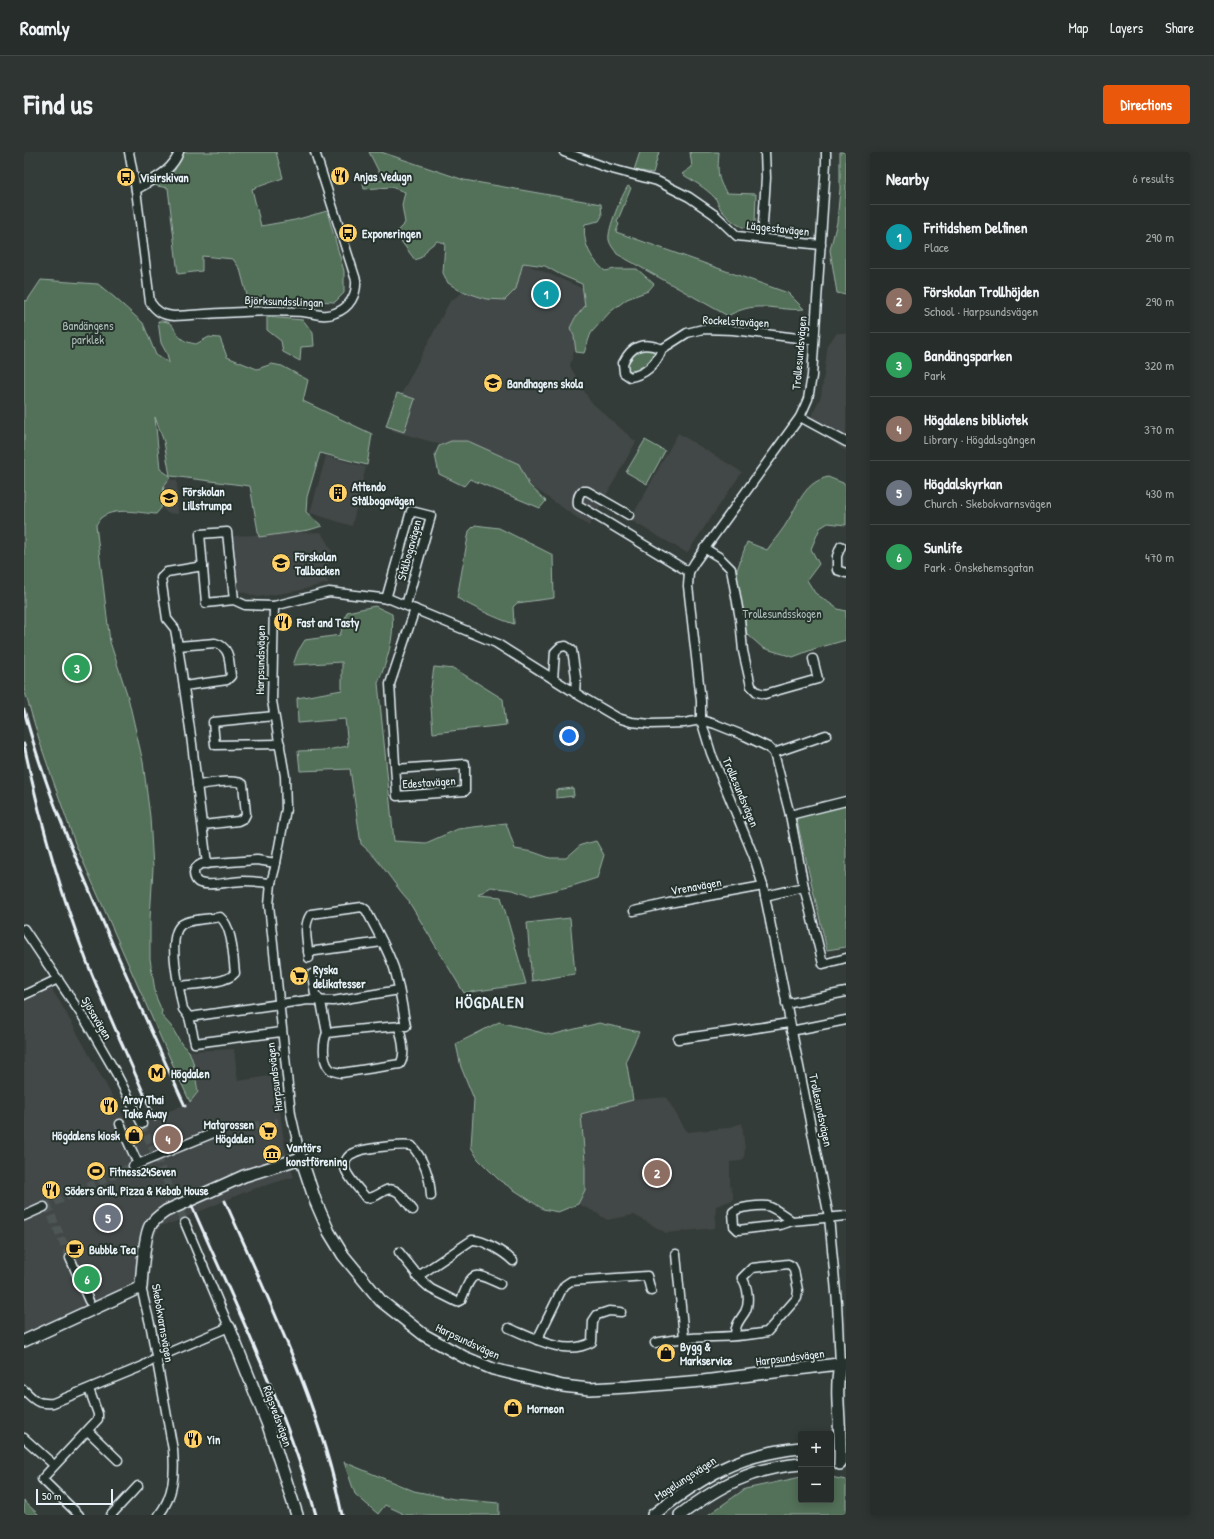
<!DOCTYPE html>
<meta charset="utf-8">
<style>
body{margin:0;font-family:"Patrick Hand",sans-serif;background:#2e3532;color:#f1f3f6}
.controls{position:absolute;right:12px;bottom:12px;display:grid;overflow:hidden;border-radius:4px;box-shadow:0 2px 10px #0003}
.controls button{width:36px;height:36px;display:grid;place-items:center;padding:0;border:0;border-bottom:1px solid #424947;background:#262d2a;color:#f1f3f6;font:20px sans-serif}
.scale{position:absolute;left:12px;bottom:10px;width:77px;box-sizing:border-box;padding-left:4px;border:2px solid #e8f1f8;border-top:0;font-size:11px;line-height:14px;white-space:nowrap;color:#e8f1f8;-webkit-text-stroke:3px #26332d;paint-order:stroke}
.you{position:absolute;left:545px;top:584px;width:14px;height:14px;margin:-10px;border:3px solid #fff;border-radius:50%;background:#1a73e8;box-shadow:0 0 0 6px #1a73e833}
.badge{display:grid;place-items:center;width:26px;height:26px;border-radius:50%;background:#ea580c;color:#fff;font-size:13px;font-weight:700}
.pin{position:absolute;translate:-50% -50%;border:2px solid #fff;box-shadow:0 1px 4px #0006}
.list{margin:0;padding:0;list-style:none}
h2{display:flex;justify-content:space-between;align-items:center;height:52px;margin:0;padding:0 16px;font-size:17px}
h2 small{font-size:13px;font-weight:400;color:#a4a8a8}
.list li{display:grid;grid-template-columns:26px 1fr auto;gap:12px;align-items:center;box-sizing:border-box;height:64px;padding:0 16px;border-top:1px solid #424947}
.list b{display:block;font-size:15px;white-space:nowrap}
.list p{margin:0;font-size:13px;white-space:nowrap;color:#a4a8a8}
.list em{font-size:13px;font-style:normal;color:#a4a8a8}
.map{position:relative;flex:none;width:822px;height:1363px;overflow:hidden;border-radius:4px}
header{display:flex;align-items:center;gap:24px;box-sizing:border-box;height:56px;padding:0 20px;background:#262d2a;border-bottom:1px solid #424947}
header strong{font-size:19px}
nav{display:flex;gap:22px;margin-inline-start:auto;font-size:14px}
.intro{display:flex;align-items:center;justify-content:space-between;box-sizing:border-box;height:96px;padding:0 24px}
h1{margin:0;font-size:28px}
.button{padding:10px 18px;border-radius:4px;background:#ea580c;color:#fff;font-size:14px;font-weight:700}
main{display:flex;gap:24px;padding:0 24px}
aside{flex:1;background:#262d2a;border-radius:4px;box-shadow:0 2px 10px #0003}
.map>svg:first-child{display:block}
.built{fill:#434746}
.green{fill:#527059;stroke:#9db0a8;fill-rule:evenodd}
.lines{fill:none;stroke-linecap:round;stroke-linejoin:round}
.street-tunnel{stroke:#4e5755;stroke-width:8;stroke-dasharray:8 4;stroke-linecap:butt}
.street-casing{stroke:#e8f1f8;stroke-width:11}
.secondary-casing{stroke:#e8f1f8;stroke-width:14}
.street{stroke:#26332d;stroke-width:8}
.secondary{stroke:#26332d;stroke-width:11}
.rail{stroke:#e8f1f8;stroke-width:3}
.labels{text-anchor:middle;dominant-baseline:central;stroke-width:4;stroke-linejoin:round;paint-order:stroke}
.poi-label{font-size:12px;font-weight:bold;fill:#e8f1f8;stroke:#26332d;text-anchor:start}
.street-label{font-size:12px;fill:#e8f1f8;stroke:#26332d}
.park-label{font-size:12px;fill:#acbdb8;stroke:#26332d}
.district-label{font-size:16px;font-weight:bold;letter-spacing:1px;fill:#e8f1f8;stroke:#26332d}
</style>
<header>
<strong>Roamly</strong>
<nav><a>Map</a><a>Layers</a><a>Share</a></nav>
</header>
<div class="intro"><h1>Find us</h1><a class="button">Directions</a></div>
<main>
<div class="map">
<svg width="822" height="1363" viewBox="0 0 822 1363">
<rect width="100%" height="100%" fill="#333c38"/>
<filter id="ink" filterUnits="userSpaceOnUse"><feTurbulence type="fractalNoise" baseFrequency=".025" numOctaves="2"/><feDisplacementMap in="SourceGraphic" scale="8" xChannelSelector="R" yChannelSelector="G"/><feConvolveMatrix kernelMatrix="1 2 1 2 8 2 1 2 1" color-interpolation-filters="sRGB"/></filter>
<g filter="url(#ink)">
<g class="built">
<polygon points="488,106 567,140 546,214 566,249 612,290 565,374 468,307 369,279 363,269 426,149"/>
<polygon points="813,181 822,181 822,298 820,298 784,272 797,244 804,191"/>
<polygon points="654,281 718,320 663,401 606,368"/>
<polygon points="302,304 342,315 328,374 286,361"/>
<polygon points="139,327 153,328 154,362 143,361 136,353"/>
<polygon points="297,380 312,406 299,416 304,431 273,439 234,445 212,438 207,384"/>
<polygon points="23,830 36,850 106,976 166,950 174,940 169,910 165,899 210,897 214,929 251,923 261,996 270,1025 226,1038 151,1070 136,1074 131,1084 127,1110 125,1127 126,1135 0,1194 0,840"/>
<polygon points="642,945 663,980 703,976 718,971 721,997 720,1006 717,1009 706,1010 706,1033 709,1041 709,1048 692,1054 691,1076 642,1081 610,1063 583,1068 569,1059 554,1052 561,1038 561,1008 557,962 609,948"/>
</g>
<g class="green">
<polygon points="158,0 252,0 259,26 228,37 237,74 271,68 303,59 320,119 320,141 311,150 263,148 225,151 216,117 209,107 178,104 178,119 154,122 144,36 128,33 151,18"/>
<path d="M 345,0 L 357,0 L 440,28 L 577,52 L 578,64 L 575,69 L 561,72 C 558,91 567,107 581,119 L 591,117 L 613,117 L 630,132 L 624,139 L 603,147 L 586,160 L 567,181 L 560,201 L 552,200 L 550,184 L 546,176 L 551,166 L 561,154 L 558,132 L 537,123 L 521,114 L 499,111 L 492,137 L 481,148 L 462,147 L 435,138 L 424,131 L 419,121 L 421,91 L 413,89 L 404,96 L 398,105 L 391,108 L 371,81 L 381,71 L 378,53 L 381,40 L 367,35 L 340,37 L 339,31 L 359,28 Z"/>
<polygon points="616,0 635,0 629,21 610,18"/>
<path d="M 666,0 L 695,0 C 694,17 692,27 703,41 L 732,42 L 731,71 C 724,86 699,63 695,54 C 693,51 693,48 691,46 C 682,36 669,29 658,22 L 668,15 Z"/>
<polygon points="816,0 822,0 822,143 813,141 806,98 813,70 816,37"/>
<path d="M 604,34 L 607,36 L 593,70 L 595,72 L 592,80 L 764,141 L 780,157 C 764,159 749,154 733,155 C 724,155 712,159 704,164 L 593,102 C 590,97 586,93 585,88 C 583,77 598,43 604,34 Z"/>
<path d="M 17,128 L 74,132 L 90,145 L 119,171 L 132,203 L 145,211 L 143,202 L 137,191 L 134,169 C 152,168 148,179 157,186 C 161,190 167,191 172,192 L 185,185 L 196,186 L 203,205 L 233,217 L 248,212 L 258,214 L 284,228 L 279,249 L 348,282 L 343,313 L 296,301 L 283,345 L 282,360 L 298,374 L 285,378 L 235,385 L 226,334 L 147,324 L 140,334 L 137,356 L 132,362 C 116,361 92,355 78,365 C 75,367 74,370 72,373 L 86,490 L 104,545 L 119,610 L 126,665 L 129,716 L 126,767 L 126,807 L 132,845 L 138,859 L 137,863 L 147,874 L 158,893 L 165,899 L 169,910 L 174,940 L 166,950 L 139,891 L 51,691 L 18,597 L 0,537 L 0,148 L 3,149 ZM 131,265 L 140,290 L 146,324 L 136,317 Z"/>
<polygon points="243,165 279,168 289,181 290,194 277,195 276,209 259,200 257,189 243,178"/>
<path d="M 625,196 L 630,200 C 628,215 615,223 602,217 L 602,209 L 615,197 Z"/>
<polygon points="373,241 391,247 380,280 362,274"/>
<polygon points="621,288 641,299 623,332 602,320"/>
<polygon points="427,289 444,289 495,312 505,333 522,349 516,356 446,327 440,334 415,322 411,303 415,294"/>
<path d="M 804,325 L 819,331 L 822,335 L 822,373 L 804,371 L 796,376 L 787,397 L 795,412 L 783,428 L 791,441 L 814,457 L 822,459 L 822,488 L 790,497 L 769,505 L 739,496 L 723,482 L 713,445 L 713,418 L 723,390 L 743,398 C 750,388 759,378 765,367 C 776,348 782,330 804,325 Z"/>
<path d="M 451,373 L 475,376 L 529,403 L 530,446 L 493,451 L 489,455 L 490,472 C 471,466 451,456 433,446 L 445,379 Z"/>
<path d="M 351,454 L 368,462 C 371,486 363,509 354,531 L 370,689 L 402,691 L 434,677 L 482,671 L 491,697 L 509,700 L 526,706 L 542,706 L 557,693 L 572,689 L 580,703 L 573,726 L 548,734 L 505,744 L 489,738 L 467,735 L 454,743 L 477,745 L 502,832 L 440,841 L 385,750 L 386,750 C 368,731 357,708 337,692 L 326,617 L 276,619 L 274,599 L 303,598 L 324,594 L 321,567 L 274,571 L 273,546 L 318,538 L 318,510 L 269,513 L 274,499 L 281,488 L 316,483 L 323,460 Z"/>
<polygon points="410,515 431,517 479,547 482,573 409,581 406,542"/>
<polygon points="549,636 550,644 532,646 532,638"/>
<polygon points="822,652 822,795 803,798 772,665"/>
<polygon points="546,766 551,822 508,829 503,771"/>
<polygon points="475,870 527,883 575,871 615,880 602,908 609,948 557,962 561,1009 561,1038 554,1052 534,1060 519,1057 475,1028 454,1007 447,995 450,947 437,915 432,892"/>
<polygon points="320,1310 390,1339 430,1347 475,1351 475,1363 378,1363 378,1361 361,1353 354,1362 331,1342"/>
<polygon points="777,1325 777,1348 807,1348 807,1325 822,1328 822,1363 684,1363 721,1337"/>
<polygon points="0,1349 15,1363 0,1363"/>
</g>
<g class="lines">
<g class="street-tunnel">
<polyline points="118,972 161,1071"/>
<polyline points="192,980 254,970"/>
<polyline points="23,1053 46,1106"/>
<polyline points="20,1055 109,1014"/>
</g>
<defs>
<g id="street">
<path d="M 105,0 L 112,38 L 126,150 C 132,159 138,163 150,164 C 184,162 219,159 254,159 C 262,160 270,159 278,160 C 290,161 300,166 311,161 C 326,156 333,142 332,128 L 291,0"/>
<polyline points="540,0 584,16 633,29 665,45 691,63 713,84 797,93"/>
<polyline points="802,0 802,11 788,224 784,247 776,265 671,410 665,420 664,434 677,549 677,568 687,601 730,705 739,734 805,1065 813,1151 816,1212"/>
<path d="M 112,38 C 129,27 148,20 155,0"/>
<polyline points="738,86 742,26 741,0"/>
<path d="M 638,197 C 632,213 622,222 606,225 L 600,221 L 599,211 C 608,192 620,190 638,197 L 663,181 L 679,177 L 709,178 L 790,188"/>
<polyline points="776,265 822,290"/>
<path d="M 605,363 L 563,339 L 558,339 C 554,343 553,347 554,353 L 561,357 L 665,420"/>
<polyline points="817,394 813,404 813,418 822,421"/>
<polyline points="680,396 695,405 707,417 716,467 719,499 727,534 733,540 741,542 794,527 789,507"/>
<polyline points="179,414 143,420 137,426 143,467 151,477 154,494 167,584 183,712"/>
<polyline points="362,447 387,359 407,364 382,453"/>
<polyline points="210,448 182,451 176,382 203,380 210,448 221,453 250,454 305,440 366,447 472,491 558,545 594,566 607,570 627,572 660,571 677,568 691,572 721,584 744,595 750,601 802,583"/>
<polyline points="250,454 248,549 261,624 262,657 251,716 247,731 245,753 267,962 277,1006"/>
<path d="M 154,494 L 191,491 C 207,495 205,510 207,524 L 203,528 L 160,534"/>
<polyline points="529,527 531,500 536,495 542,494 548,498 552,525 551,541"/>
<polyline points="250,564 189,570 191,593 256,592"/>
<polyline points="750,601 766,663"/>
<polyline points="372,617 441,612 441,639 373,644 366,532 391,457"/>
<path d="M 173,633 C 183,632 212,626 219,632 L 222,662 L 220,666 L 214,669 L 179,673"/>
<polyline points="822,649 766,663 780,735 799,812 822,806"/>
<path d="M 247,731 C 238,730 228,729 219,729 C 207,729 187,735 176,731 C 172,730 170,725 170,721 C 170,716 173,714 177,712 L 233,708 L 252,711"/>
<polyline points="741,744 780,735"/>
<polyline points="610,759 645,751 739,734"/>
<polyline points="0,777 63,871 92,921 118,972"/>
<polyline points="284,800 358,790"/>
<path d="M 285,806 C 284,792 278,774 287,762 L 338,755 L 342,758 C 352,777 363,796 370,816 C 376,835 378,855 382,874 C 355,875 329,878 303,881 C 299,890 298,908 305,916 C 308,920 313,920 317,921 L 376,912 C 383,901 377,886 375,874"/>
<polyline points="288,822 291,842 297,850 303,881"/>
<path d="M 155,834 C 170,832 202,832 211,821 C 209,806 209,775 196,765 C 187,767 164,767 157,773 C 142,785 156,839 159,857 L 165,865"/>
<polyline points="0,843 34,827"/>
<polyline points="762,852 822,840"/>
<polyline points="767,879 822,868"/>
<polyline points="257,880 171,891 165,865 284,848 309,849 375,838"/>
<polyline points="654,887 726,877 765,871"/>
<polyline points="96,972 114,1012"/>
<polyline points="109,1014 192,980"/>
<path d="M 389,1058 C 381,1049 373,1032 360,1039 C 353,1043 350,1046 342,1046 C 337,1039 323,1025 321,1016 C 320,1009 324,1003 330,1001 C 339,996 378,992 388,994 C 401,1009 406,1025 407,1044"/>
<polyline points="0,1064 20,1055"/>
<path d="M 768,1069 C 763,1065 749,1055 743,1054 C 736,1053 714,1055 709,1060 L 710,1074 L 714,1078 L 756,1073 L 768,1069 L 822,1064"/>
<path d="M 375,1100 L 399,1130 L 407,1137 L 433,1150 L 437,1148 C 449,1119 448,1119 476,1132"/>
<polyline points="652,1102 660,1186"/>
<polyline points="46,1106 65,1149"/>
<path d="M 393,1125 L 448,1088 C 459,1087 481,1101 489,1109"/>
<path d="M 117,1135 L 127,1176 L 149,1298 C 151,1322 150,1343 135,1363"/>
<path d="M 485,1176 C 509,1186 542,1205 568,1190 L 569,1169 L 573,1163 L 585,1159 L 597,1160"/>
<polyline points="513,1188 537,1139 541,1133 547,1129 623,1124 627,1139"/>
<path d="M 631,1191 C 668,1182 706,1188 743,1180 L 773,1146 L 774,1138 L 770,1118 L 768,1114 L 764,1112 L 728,1116 L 718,1126 C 724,1134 726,1151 721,1160 C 716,1168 711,1173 711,1183"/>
<path d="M 0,1238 C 11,1249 13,1252 29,1251 L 119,1214 L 132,1206 L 205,1175 L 161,1071"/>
<polyline points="64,1279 94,1308"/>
<polyline points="0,1286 30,1313"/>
<polyline points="55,1363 18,1327 74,1267 74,1262 65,1237"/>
<polyline points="87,1363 114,1334"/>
</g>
<g id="secondary">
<polyline points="205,1175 244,1273 273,1363"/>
<path d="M 0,1189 L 117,1135 C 118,1121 120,1085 126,1074 C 130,1067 136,1063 142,1059 L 220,1024 L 277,1006 L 291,1048 L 305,1080 L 319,1103 L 357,1149 L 400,1183 L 440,1205 L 469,1217 L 539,1234 L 565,1237 L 604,1235 L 679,1229 L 822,1211"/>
<path d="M 816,1312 C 818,1278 810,1244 816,1212"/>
<path d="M 629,1363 C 679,1324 713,1302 777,1296"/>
<path d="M 656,1363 C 695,1334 727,1316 777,1312"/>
</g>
</defs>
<use href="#street" class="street-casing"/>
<use href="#secondary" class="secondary-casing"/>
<use href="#street" class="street"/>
<use href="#secondary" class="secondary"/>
<g class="rail">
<path d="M 0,558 C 20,634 51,705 82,777 C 108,836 134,895 161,954"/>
<path d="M 0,592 C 15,666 36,739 63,810 C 84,863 109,915 131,968"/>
<path d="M 201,1049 C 246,1151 296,1253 318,1363"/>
<path d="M 168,1054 C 212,1155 262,1256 292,1363"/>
</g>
</g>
</g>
<defs>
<symbol id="restaurant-disc" viewBox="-11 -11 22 22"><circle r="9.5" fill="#ffd166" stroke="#26332d"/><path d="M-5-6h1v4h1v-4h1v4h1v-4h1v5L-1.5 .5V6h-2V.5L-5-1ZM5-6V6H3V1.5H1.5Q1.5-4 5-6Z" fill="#111"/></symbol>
<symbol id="bus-disc" viewBox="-11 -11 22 22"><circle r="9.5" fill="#ffd166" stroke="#26332d"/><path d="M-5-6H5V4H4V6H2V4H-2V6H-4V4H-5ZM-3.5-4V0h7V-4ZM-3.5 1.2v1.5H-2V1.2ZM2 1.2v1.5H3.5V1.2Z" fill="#111"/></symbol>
<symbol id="school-disc" viewBox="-11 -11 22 22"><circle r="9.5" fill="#ffd166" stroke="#26332d"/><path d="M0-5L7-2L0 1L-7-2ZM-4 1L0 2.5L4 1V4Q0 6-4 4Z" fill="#111"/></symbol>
<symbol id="building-disc" viewBox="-11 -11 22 22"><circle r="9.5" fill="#ffd166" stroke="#26332d"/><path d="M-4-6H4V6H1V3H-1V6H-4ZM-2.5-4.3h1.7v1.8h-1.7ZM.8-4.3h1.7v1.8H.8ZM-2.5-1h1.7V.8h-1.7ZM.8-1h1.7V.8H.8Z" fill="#111"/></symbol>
<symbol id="supermarket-disc" viewBox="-11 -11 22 22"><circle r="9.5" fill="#ffd166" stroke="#26332d"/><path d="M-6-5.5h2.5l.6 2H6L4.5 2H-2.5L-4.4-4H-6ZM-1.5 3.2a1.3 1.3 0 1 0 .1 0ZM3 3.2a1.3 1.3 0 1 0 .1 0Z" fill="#111"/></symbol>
<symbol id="metro-disc" viewBox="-11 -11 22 22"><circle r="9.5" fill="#ffd166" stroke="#26332d"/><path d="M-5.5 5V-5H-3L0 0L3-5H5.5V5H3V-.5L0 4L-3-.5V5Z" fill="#111"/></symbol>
<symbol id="shop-disc" viewBox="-11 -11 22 22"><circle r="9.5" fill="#ffd166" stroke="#26332d"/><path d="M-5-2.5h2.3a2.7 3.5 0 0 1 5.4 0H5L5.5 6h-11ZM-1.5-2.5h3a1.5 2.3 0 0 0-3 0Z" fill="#111"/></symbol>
<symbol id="museum-disc" viewBox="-11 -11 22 22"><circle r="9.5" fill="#ffd166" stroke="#26332d"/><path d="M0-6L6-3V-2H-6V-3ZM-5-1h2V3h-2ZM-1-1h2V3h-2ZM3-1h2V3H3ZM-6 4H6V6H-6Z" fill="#111"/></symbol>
<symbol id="stadium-disc" viewBox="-11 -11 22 22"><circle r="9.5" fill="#ffd166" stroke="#26332d"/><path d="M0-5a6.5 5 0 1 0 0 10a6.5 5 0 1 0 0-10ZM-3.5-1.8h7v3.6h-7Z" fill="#111"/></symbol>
<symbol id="cafe-disc" viewBox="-11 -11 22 22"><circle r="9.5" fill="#ffd166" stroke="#26332d"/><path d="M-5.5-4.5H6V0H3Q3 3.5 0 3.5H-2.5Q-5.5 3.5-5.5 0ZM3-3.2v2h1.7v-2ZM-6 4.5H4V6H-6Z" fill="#111"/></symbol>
</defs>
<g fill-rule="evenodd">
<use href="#restaurant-disc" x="305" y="13" width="22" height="22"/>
<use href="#bus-disc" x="91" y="14" width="22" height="22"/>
<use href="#bus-disc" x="313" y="70" width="22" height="22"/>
<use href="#school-disc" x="458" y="220" width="22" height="22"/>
<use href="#building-disc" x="303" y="330" width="22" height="22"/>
<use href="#school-disc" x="134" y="335" width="22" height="22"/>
<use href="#school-disc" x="246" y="400" width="22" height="22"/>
<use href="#restaurant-disc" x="248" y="459" width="22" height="22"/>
<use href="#supermarket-disc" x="264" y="813" width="22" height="22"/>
<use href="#metro-disc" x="122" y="910" width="22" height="22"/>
<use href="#restaurant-disc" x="74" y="943" width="22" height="22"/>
<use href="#supermarket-disc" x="233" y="968" width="22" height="22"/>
<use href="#shop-disc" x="99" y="972" width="22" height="22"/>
<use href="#museum-disc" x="237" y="991" width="22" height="22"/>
<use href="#stadium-disc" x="61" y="1008" width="22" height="22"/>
<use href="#restaurant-disc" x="16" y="1027" width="22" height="22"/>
<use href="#cafe-disc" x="40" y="1086" width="22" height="22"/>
<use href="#shop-disc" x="631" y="1190" width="22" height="22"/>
<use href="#shop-disc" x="478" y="1245" width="22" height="22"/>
<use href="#restaurant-disc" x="158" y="1276" width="22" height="22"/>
</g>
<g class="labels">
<g class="poi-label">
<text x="330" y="24">Anjas Vedugn</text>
<text x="116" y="25">Visirskivan</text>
<text x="338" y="81">Exponeringen</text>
<text x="483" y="231">Bandhagens skola</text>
<text x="328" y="334">Attendo<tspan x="328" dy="14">Stålbogavägen</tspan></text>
<text x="159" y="339">Förskolan<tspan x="159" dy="14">Lillstrumpa</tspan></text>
<text x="271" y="404">Förskolan<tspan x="271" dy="14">Tallbacken</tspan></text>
<text x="273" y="470">Fast and Tasty</text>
<text x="289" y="817">Ryska<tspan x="289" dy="14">delikatesser</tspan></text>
<text x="147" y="921">Högdalen</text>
<text x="99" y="947">Aroy Thai<tspan x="99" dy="14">Take Away</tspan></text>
<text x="230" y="972" text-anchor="end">Matgrossen<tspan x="230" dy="14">Högdalen</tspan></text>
<text x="96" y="983" text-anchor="end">Högdalens kiosk</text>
<text x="262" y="995">Vantörs<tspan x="262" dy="14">konstförening</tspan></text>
<text x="86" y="1019">Fitness24Seven</text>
<text x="41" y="1038">Söders Grill, Pizza &amp; Kebab House</text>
<text x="65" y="1097">Bubble Tea</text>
<text x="656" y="1194">Bygg &amp;<tspan x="656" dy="14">Markservice</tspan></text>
<text x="503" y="1256">Morneon</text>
<text x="183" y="1287">Yin</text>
</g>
<g class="street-label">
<text transform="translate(754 76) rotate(6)">Läggestavägen</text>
<text transform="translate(260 149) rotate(2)">Björksundsslingan</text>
<text transform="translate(712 169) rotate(3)">Rockelstavägen</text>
<text transform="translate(775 201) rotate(-85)">Trollesundsvägen</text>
<text transform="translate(385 398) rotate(-75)">Stålbogavägen</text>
<text transform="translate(236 508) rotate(-89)">Harpsundsvägen</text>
<text transform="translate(405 630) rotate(-4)">Edestavägen</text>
<text transform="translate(717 640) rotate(67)">Trollesundsvägen</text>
<text transform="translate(672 734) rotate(-10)">Vrenavägen</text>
<text transform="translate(73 866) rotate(59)">Sjösavägen</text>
<text transform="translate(250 925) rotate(-97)">Harpsundsvägen</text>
<text transform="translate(797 958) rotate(78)">Trollesundsvägen</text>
<text transform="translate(139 1171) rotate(80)">Skebokvarnsvägen</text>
<text transform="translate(444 1189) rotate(25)">Harpsundsvägen</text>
<text transform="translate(766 1205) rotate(-7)">Harpsundsvägen</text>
<text transform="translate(254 1264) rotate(70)">Rågsvedsvägen</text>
<text transform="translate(661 1326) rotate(-33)">Magelungsvägen</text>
</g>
<g class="park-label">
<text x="64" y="173">Bandängens<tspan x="64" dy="14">parklek</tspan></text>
<text x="758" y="461">Trollesundsskogen</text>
</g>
<g class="district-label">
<text x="466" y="850">HÖGDALEN</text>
</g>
</g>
</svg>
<div class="controls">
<button>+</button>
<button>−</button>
</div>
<div class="scale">50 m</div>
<div class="you"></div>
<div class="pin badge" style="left:522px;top:142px;background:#0f9aa8">1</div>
<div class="pin badge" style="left:633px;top:1021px;background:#8d6e63">2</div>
<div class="pin badge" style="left:53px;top:516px;background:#2e9e5b">3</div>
<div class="pin badge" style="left:144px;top:987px;background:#8d6e63">4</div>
<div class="pin badge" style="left:84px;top:1066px;background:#6b7280">5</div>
<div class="pin badge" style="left:63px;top:1127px;background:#2e9e5b">6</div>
</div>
<aside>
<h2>Nearby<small>6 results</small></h2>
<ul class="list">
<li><span class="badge" style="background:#0f9aa8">1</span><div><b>Fritidshem Delfinen</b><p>Place</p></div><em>290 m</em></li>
<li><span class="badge" style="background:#8d6e63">2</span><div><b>Förskolan Trollhöjden</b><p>School · Harpsundsvägen</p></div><em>290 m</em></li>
<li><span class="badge" style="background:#2e9e5b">3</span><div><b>Bandängsparken</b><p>Park</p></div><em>320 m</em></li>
<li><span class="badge" style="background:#8d6e63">4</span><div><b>Högdalens bibliotek</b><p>Library · Högdalsgången</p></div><em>370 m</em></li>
<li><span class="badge" style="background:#6b7280">5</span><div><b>Högdalskyrkan</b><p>Church · Skebokvarnsvägen</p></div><em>430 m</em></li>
<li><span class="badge" style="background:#2e9e5b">6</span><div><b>Sunlife</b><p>Park · Önskehemsgatan</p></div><em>470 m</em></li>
</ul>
</aside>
</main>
